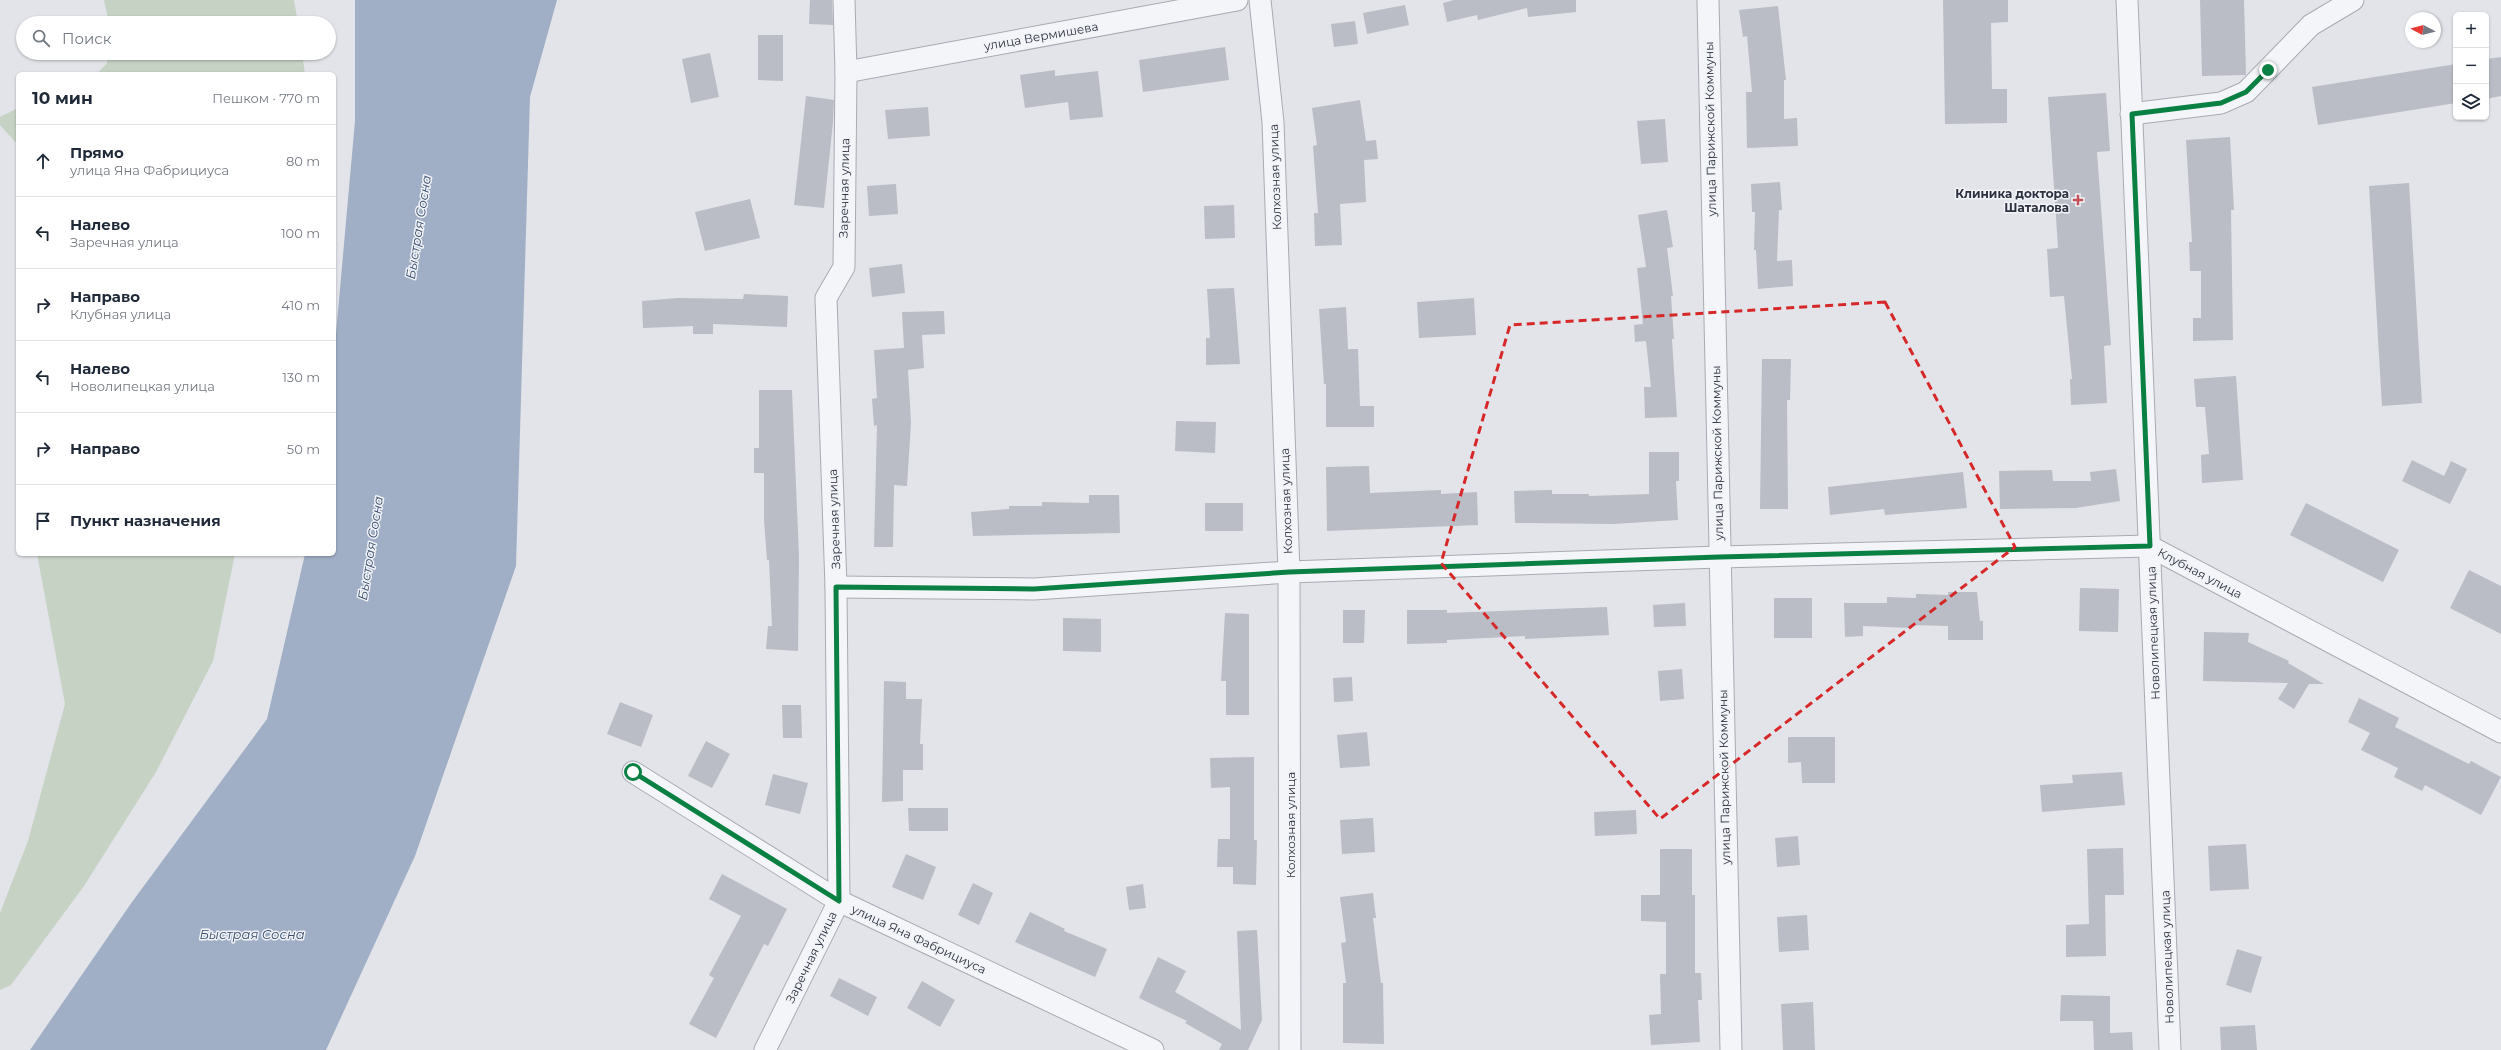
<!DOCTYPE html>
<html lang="ru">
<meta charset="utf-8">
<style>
body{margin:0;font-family:Montserrat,sans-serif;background:#f6f6f7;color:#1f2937}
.controls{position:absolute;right:12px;top:12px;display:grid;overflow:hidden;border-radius:6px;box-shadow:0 1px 3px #0004}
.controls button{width:36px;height:36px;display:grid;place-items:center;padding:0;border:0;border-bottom:1px solid #e0e1e3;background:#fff;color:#1f2937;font:20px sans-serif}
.compass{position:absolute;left:2405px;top:12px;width:36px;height:36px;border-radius:50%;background:#fff;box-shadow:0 1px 3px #0004;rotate:277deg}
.stop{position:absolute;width:12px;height:12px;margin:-9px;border:3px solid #0b8043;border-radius:50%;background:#fff}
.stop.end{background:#0b8043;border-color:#fff;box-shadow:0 1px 4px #0008}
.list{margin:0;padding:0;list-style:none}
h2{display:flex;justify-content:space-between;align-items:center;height:52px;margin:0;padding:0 16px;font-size:17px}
h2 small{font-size:13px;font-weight:400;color:#747a83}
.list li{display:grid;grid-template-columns:26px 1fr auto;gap:12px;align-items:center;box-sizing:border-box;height:72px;padding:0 16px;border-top:1px solid #e0e1e3}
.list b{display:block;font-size:15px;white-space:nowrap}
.list p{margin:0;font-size:13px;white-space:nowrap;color:#747a83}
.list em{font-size:13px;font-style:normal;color:#747a83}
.icon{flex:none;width:22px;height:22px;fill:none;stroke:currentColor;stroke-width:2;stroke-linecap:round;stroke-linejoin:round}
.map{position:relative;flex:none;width:2501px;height:1050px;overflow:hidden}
.search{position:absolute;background:#fff;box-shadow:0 1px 3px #0004;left:16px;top:16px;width:320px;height:44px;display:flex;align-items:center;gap:10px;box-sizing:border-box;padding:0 14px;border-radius:22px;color:#747a83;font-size:15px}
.panel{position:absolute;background:#fff;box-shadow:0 1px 3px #0004;left:16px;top:72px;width:320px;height:484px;border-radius:6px}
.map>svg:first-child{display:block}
.green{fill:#c6d2c4}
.water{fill:#a0afc5}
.building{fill:#babdc5}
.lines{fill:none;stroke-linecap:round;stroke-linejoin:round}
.minor-casing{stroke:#a8abb3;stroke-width:23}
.minor{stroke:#f4f5f8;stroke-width:21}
.route{stroke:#0b8043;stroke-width:5}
.marked{fill:none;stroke:#d62828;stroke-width:3;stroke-dasharray:8 5;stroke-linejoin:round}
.poi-dot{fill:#c2535b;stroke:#f1f3f7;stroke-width:1.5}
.labels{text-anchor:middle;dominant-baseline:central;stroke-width:3;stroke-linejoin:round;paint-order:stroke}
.street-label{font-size:12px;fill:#2c313f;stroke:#f1f3f7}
.poi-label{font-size:12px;font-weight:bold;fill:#2c313f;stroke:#f1f3f7;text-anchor:end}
.water-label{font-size:13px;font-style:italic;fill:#394d6f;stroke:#f1f3f7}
</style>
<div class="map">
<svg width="2501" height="1050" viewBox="0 0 2501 1050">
<rect width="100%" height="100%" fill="#e2e4e9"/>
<g class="green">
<polygon points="104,0 294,0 298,23 109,23"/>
<polygon points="108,53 302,53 305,74 97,74 107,63"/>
<polygon points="18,108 18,145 0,125 0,117"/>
<polygon points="37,554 235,554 213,661 156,772 84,886 11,985 0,990 0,913 28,841 65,704"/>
</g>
<polygon class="water" points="355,0 557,0 530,97 516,566 415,856 326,1050 30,1050 132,902 267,719 305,554 334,554 334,356 355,121"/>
<g class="building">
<polygon points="810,0 832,0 833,25 809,24"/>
<polygon points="1454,0 1576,0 1576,12 1528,17 1527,8 1478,20 1477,15 1447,22 1443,3"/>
<polygon points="1943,0 2008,0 2008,22 1991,23 1992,89 2007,89 2007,123 1945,124"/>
<polygon points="2200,0 2244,0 2246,75 2202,76"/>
<polygon points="1405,5 1409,25 1367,34 1363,13"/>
<polygon points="1778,6 1786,80 1784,80 1784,119 1797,118 1798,146 1747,148 1746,92 1752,92 1747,36 1743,37 1739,10"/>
<polygon points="1355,21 1358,44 1334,47 1331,24"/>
<polygon points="758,35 783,35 783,81 758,80"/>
<polygon points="1225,47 1229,80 1143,92 1139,60"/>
<polygon points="710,53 719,97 691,103 682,59"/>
<polygon points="2501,57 2501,96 2486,99 2486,59"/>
<polygon points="2456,64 2456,103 2318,125 2312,87"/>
<polygon points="1055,70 1055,76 1098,71 1103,117 1070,120 1068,102 1025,108 1020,75"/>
<polygon points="2106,93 2110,151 2097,152 2111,345 2104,346 2107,403 2071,405 2070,379 2072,379 2064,296 2050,297 2047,249 2058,248 2048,97"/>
<polygon points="806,96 834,100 833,122 824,208 794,205"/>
<polygon points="1360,100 1366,141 1376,140 1378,159 1364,160 1366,202 1340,204 1342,245 1315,246 1314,213 1318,213 1313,146 1317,145 1312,108"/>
<polygon points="928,107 930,136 888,139 885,110"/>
<polygon points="1665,119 1668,162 1641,164 1637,121"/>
<polygon points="2230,137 2234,210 2231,210 2233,340 2193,341 2193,318 2201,318 2201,271 2190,271 2189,242 2192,242 2186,140"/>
<polygon points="1780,182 1782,210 1779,210 1777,261 1792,260 1793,286 1758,289 1756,250 1754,250 1755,212 1752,212 1751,184"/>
<polygon points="2409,183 2422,403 2382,406 2369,186"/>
<polygon points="896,184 898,214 869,216 867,186"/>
<polygon points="750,199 760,238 705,251 695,212"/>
<polygon points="1234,205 1235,238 1205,239 1204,206"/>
<polygon points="1667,210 1673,247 1667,248 1673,296 1671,296 1674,339 1672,339 1677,417 1645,418 1644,387 1651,387 1646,341 1635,342 1634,325 1643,324 1637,268 1646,267 1638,215"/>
<polygon points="902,264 905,293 872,297 869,268"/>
<polygon points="1234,288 1240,364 1206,365 1206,338 1210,338 1207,289"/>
<polygon points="744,294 788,296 787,327 713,324 713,334 693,334 693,326 643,328 642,301 678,298 743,299"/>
<polygon points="1474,298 1476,335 1419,338 1417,302"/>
<polygon points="1346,307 1348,349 1358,349 1360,406 1374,406 1374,427 1326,427 1326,384 1324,384 1319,309"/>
<polygon points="944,311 945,334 922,335 924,368 908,370 911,423 907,486 894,485 893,547 874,547 877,425 874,426 872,399 877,398 874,350 904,348 902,312"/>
<polygon points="1762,359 1791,359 1790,400 1787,400 1788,509 1760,509"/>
<polygon points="2236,376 2243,480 2202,483 2201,455 2209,454 2205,407 2196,407 2194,379"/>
<polygon points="759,390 792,390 799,557 798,651 766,649 768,626 772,626 769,560 767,560 764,520 764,473 754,473 754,448 759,448"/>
<polygon points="1176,421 1216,422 1215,453 1175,451"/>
<polygon points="1649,452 1679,452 1679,481 1676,481 1678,520 1613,524 1515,523 1514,491 1552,490 1552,494 1589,494 1589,496 1649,494"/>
<polygon points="2412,460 2444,476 2451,461 2467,469 2450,504 2402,481"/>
<polygon points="1369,466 1370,493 1441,490 1441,494 1477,492 1478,525 1327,531 1326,467"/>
<polygon points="2116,469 2120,501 2076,508 2000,509 1999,471 2052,470 2053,481 2091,481 2090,472"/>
<polygon points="1963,472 1967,508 1885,515 1884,509 1830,515 1828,487"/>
<polygon points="1089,495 1119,495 1120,533 973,536 971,512 1009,509 1009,506 1042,506 1042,502 1089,503"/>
<rect x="1205" y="503" width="38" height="28"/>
<polygon points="2306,503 2399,550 2383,582 2290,535"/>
<polygon points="2469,570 2501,586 2501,634 2450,608"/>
<polygon points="2080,588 2119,589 2118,632 2079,631"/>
<polygon points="1948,592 1977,592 1980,621 1983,621 1983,640 1948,640 1948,626 1910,625 1910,628 1863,626 1863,636 1845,637 1844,603 1887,603 1887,597 1916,598 1916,594 1948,595"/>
<rect x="1774" y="598" width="38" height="40"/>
<polygon points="1685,603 1686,626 1654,627 1653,605"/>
<polygon points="1607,607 1609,635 1525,639 1525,636 1447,640 1447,643 1407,644 1407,610 1447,610 1447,613"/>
<polygon points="1343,610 1365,610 1364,643 1343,643"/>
<polygon points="1225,613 1249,614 1249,715 1226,715 1226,681 1221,681"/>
<polygon points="1063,618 1101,619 1101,652 1063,651"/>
<polygon points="2204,632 2249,633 2248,642 2289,661 2288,663 2324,684 2309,684 2294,709 2278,699 2288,683 2203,681"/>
<polygon points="1682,669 1684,699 1660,701 1658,671"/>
<polygon points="1352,677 1353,701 1334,702 1333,678"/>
<polygon points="884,681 906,682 906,699 922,699 920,744 923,744 923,770 903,770 903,801 882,802"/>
<polygon points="2359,698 2399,718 2395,727 2469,764 2471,761 2501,777 2481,815 2425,785 2422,791 2394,777 2398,768 2361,750 2370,733 2348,722"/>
<polygon points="620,702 653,715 641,747 607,734"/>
<polygon points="782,705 801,705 802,738 783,738"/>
<polygon points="1367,732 1370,766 1340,768 1337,735"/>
<polygon points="1788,737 1835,737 1835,783 1802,783 1801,762 1788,763"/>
<polygon points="706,741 730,754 712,788 688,776"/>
<polygon points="1254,757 1254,840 1257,840 1256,885 1233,884 1233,867 1217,867 1218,839 1230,839 1230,787 1211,788 1210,758"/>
<polygon points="2122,772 2125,805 2042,812 2040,785 2073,783 2072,775"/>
<polygon points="773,774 808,783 800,814 765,805"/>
<polygon points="908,808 948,808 948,831 909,831"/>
<polygon points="1636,810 1637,834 1595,836 1594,812"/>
<polygon points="1373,818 1375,852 1342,854 1340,820"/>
<polygon points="1798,836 1800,865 1777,867 1775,838"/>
<polygon points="2246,844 2249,889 2210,891 2208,846"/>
<polygon points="2123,848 2124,895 2105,895 2106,956 2066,957 2066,925 2089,924 2087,849"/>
<polygon points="1660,849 1692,849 1692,895 1695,895 1695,973 1701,973 1702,1000 1698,1000 1700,1042 1651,1045 1649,1015 1661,1014 1660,974 1666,974 1666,922 1641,921 1641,895 1660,895"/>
<polygon points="906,854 936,867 923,900 892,887"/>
<polygon points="722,874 787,909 768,946 764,944 716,1038 689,1024 714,978 709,975 741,916 709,899"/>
<polygon points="973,883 993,893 979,925 958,915"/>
<polygon points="1143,884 1146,908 1129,910 1126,887"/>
<polygon points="1373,893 1376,918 1373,918 1381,983 1383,983 1384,1044 1343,1043 1343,983 1346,983 1341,943 1346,942 1340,897"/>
<polygon points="1030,912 1065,929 1064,931 1107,949 1095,977 1015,942"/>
<polygon points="1807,915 1809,950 1779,952 1777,917"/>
<polygon points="1257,930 1262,1020 1248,1050 1219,1050 1222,1044 1185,1023 1187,1021 1139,998 1158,957 1186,971 1175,992 1241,1030 1237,931"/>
<polygon points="2237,949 2262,957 2251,993 2226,985"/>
<polygon points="839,978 877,997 868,1016 830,996"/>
<polygon points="922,981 955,1000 940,1027 907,1008"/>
<polygon points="2061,995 2110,996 2110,1033 2132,1032 2133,1050 2094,1050 2093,1021 2060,1021"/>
<polygon points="1813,1002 1815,1050 1783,1050 1781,1004"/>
<polygon points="2255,1025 2257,1050 2221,1050 2220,1027"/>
</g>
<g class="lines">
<defs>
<g id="minor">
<polyline points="1260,0 1273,122 1289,572 1290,1050"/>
<polyline points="1708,0 1731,1050"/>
<polyline points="2127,0 2170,1050"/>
<polyline points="846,72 1237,0"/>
<polyline points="2131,114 2221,103 2246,92 2311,25 2353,0"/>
<polyline points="836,587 1034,589 1289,572 1719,557 2149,546 2501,732"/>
<polyline points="633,772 839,901 1153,1050"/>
<polyline points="765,1050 839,901 836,587 826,298 844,267 846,72 844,0"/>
</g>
</defs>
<use href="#minor" class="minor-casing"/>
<use href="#minor" class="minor"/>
</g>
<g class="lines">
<polyline class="route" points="633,772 839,901 836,587 1034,589 1289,572 1719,557 2150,546 2132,114 2221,103 2246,92 2268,70"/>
</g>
<path class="marked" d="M 1885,302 L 2015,547 L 1660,819 L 1441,563 L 1510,325 Z"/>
<path class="poi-dot" d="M2076 194h4v4h4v4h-4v4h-4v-4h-4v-4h4z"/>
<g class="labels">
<g class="street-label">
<text transform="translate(1041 36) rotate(-10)">улица Вермишева</text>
<text transform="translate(1710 129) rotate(-91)">улица Парижской Коммуны</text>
<text transform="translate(1275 177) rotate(-92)">Колхозная улица</text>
<text transform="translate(844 188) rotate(-89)">Заречная улица</text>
<text transform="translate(1717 453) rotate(-91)">улица Парижской Коммуны</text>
<text transform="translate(1286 501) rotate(-92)">Колхозная улица</text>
<text transform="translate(834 519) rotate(-92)">Заречная улица</text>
<text transform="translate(2200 573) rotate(28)">Клубная улица</text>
<text transform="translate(2153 633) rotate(-92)">Новолипецкая улица</text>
<text transform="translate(1724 777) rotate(-91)">улица Парижской Коммуны</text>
<text transform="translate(1290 825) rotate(-90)">Колхозная улица</text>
<text transform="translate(919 939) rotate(25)">улица Яна Фабрициуса</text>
<text transform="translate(811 957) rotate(-64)">Заречная улица</text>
<text transform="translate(2167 957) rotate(-92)">Новолипецкая улица</text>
</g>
<g class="poi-label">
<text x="2069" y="193">Клиника доктора<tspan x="2069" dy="14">Шаталова</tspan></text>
</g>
<g class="water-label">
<text transform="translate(418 227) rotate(-81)">Быстрая Сосна</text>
<text transform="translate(370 548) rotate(-81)">Быстрая Сосна</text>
<text x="252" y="934">Быстрая Сосна</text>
</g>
</g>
</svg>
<div class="controls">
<button>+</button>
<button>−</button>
<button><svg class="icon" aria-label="layers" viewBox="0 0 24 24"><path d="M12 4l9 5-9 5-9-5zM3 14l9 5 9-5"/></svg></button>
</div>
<svg class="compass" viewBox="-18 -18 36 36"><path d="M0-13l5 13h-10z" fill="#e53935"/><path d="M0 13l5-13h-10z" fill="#747a83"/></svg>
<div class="stop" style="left:633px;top:772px"></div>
<div class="stop end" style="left:2268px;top:70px"></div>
<div class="search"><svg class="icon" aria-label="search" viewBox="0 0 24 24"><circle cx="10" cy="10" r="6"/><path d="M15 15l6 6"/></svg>Поиск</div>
<section class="panel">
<h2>10 мин<small>Пешком · 770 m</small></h2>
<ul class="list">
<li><svg class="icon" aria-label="ahead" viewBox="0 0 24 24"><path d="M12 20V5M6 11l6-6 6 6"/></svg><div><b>Прямо</b><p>улица Яна Фабрициуса</p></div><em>80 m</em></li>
<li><svg class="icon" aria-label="left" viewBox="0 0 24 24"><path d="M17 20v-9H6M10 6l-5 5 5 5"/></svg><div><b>Налево</b><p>Заречная улица</p></div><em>100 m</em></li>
<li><svg class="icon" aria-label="right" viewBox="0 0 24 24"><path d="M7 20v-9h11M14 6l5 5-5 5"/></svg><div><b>Направо</b><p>Клубная улица</p></div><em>410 m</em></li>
<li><svg class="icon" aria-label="left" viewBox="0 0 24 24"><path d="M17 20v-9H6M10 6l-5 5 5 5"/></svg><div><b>Налево</b><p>Новолипецкая улица</p></div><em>130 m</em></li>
<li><svg class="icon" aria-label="right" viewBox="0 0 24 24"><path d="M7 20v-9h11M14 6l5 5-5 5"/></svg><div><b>Направо</b></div><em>50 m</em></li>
<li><svg class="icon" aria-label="arrive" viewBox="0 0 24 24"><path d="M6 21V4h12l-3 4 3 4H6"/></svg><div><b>Пункт назначения</b></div></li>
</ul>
</section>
</div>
